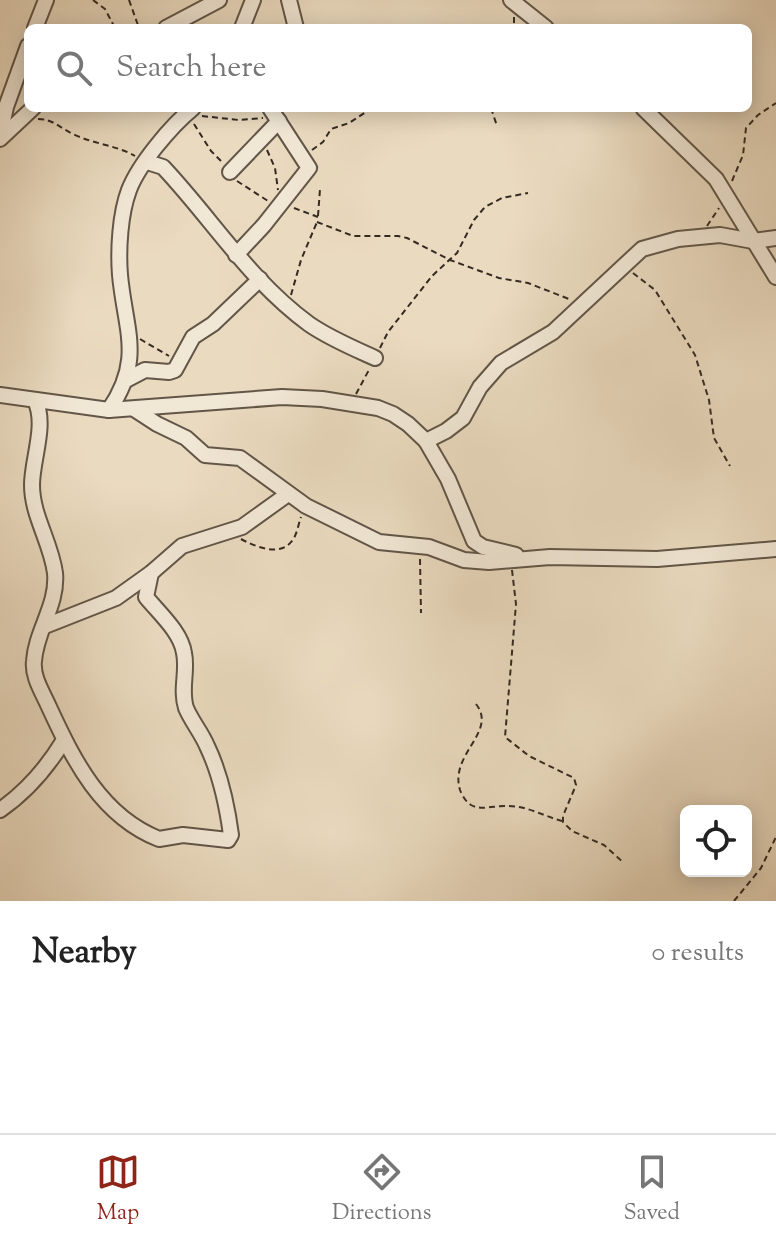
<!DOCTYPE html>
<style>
body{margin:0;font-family:"Sorts Mill Goudy",serif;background:#f2f2f2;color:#222}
.controls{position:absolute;right:24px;bottom:24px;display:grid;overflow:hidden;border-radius:12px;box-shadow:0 4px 20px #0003}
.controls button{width:72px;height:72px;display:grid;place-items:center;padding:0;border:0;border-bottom:2px solid #e0e0e0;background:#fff;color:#222;font:40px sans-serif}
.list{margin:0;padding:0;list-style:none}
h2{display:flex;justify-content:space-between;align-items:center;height:104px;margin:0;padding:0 32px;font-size:34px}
h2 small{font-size:26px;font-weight:400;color:#767676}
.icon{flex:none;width:44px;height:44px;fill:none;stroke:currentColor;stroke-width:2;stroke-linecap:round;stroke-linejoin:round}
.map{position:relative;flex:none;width:776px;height:901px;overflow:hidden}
.search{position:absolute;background:#fff;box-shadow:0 4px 20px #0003;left:24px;right:24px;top:24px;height:88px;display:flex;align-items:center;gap:20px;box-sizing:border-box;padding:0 28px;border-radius:12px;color:#767676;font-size:30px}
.sheet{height:232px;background:#fff}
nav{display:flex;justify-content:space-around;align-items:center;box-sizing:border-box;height:112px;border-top:2px solid #e0e0e0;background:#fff;font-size:22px;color:#767676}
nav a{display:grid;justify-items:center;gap:4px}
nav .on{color:#8f2418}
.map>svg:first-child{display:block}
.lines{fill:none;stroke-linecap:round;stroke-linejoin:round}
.minor-casing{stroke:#625648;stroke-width:18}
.path{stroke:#342a21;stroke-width:2;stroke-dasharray:6 4;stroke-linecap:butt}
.minor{stroke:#f1e7d5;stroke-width:14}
</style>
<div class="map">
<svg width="776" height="901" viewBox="0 0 776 901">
<rect width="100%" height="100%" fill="#eadabf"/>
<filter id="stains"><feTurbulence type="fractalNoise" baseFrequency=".0025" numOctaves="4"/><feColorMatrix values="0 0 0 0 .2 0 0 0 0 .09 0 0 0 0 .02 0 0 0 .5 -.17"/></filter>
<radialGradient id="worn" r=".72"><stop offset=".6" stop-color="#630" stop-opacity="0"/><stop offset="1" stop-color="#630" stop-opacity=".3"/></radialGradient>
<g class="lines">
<defs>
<g id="minor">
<polyline points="289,0 296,28"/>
<polyline points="511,0 546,28"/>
<polyline points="35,28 46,0"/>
<polyline points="166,28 219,0"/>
<polyline points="242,28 253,0"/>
<polyline points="643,108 716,179 776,277"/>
<polyline points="0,135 6,107 28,46"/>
<polyline points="0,139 33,108"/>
<path d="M 147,162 L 163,167 C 212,219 250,281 309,324 C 329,338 353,348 375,358"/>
<polyline points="230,172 279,121"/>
<polyline points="236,255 264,225 309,168 270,108"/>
<polyline points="126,380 145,370 169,372 175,370 193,337 213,324 260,279"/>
<polyline points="0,395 109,410 282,397 322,399 378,408 393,414 408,424 426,441 448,479 474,541 483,547 516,555"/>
<path d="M 35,400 C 47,425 32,459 32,485 C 32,516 51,542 55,573 C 58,605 36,630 34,661 C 32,677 43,693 49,707 C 74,761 101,816 159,839 L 183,835 L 228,840 L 231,835 C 227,805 220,773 207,746 C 201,732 192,722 186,708 C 180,689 188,671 184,653 C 181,632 159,613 146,597 L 151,573"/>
<polyline points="134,409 157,424 186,438 205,455 240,458 306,506 379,542 429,547 464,560 489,562 550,557 657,559 776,549"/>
<path d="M 109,410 C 144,359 125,330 120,275 C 118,250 120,214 129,190 C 139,164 171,126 193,108"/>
<polyline points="426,441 446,431 463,418 480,387 501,363 553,332 642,249 678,239 720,235 753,241 776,238"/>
<polyline points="45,626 116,598 151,573 182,546 242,527 288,494"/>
<path d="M 0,810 C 26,792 47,768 64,740"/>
</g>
</defs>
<use href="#minor" class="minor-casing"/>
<g class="path">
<polyline points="93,0 105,9 115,28"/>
<polyline points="129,0 139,28"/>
<polyline points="514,17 514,28"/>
<polyline points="394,108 399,110"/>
<polyline points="491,108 497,126"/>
<polyline points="202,116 239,120 263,118"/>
<path d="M 38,119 C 53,119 60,128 73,134 C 93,144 116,145 135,156"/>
<polyline points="194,124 211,151 223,163"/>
<polyline points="267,150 275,168 278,190"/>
<polyline points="312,150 323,142 331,129 349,123 372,108"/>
<polyline points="237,181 268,201"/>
<polyline points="732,181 743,155 746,128 758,115 776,103"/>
<polyline points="294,208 318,217"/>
<polyline points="318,216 320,189"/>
<polyline points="317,222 353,236 398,236 407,238 450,260 499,278 528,283 569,299"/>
<polyline points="707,226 719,208"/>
<polyline points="633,273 655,290 695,355 709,400 714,438 730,466"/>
<polyline points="291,295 301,260 317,222"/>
<polyline points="140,339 169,356"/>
<polyline points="380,348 388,332 432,276 457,253 474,220 485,207 502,198 528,193"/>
<polyline points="356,394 370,368"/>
<path d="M 241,539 C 254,546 279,557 291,542 C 297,536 298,525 301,517"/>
<polyline points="420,559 421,613"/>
<polyline points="512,570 516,604 505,737 529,756 574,778 576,785 563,816 563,822 572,831 604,845 624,863"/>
<path d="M 476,704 C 498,732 449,754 460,790 C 462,795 465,801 471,805 C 481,811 496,805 508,806 C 528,806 543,816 562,821"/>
<polyline points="734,901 761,868 776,837"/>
</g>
<use href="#minor" class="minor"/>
</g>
<rect width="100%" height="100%" filter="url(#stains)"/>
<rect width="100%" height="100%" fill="url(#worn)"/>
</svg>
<div class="controls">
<button><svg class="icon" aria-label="locate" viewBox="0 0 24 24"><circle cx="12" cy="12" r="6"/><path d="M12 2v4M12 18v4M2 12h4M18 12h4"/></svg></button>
</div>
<div class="search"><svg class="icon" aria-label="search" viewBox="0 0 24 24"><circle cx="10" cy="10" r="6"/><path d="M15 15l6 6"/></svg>Search here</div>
</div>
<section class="sheet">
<h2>Nearby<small>0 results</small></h2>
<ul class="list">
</ul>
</section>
<nav>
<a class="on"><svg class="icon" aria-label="map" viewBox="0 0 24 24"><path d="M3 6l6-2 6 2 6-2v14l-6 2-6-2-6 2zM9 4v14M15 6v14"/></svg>Map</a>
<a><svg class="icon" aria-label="directions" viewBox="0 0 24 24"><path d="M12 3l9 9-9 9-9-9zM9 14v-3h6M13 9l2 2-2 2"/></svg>Directions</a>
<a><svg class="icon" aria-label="saved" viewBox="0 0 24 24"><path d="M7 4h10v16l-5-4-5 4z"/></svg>Saved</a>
</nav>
